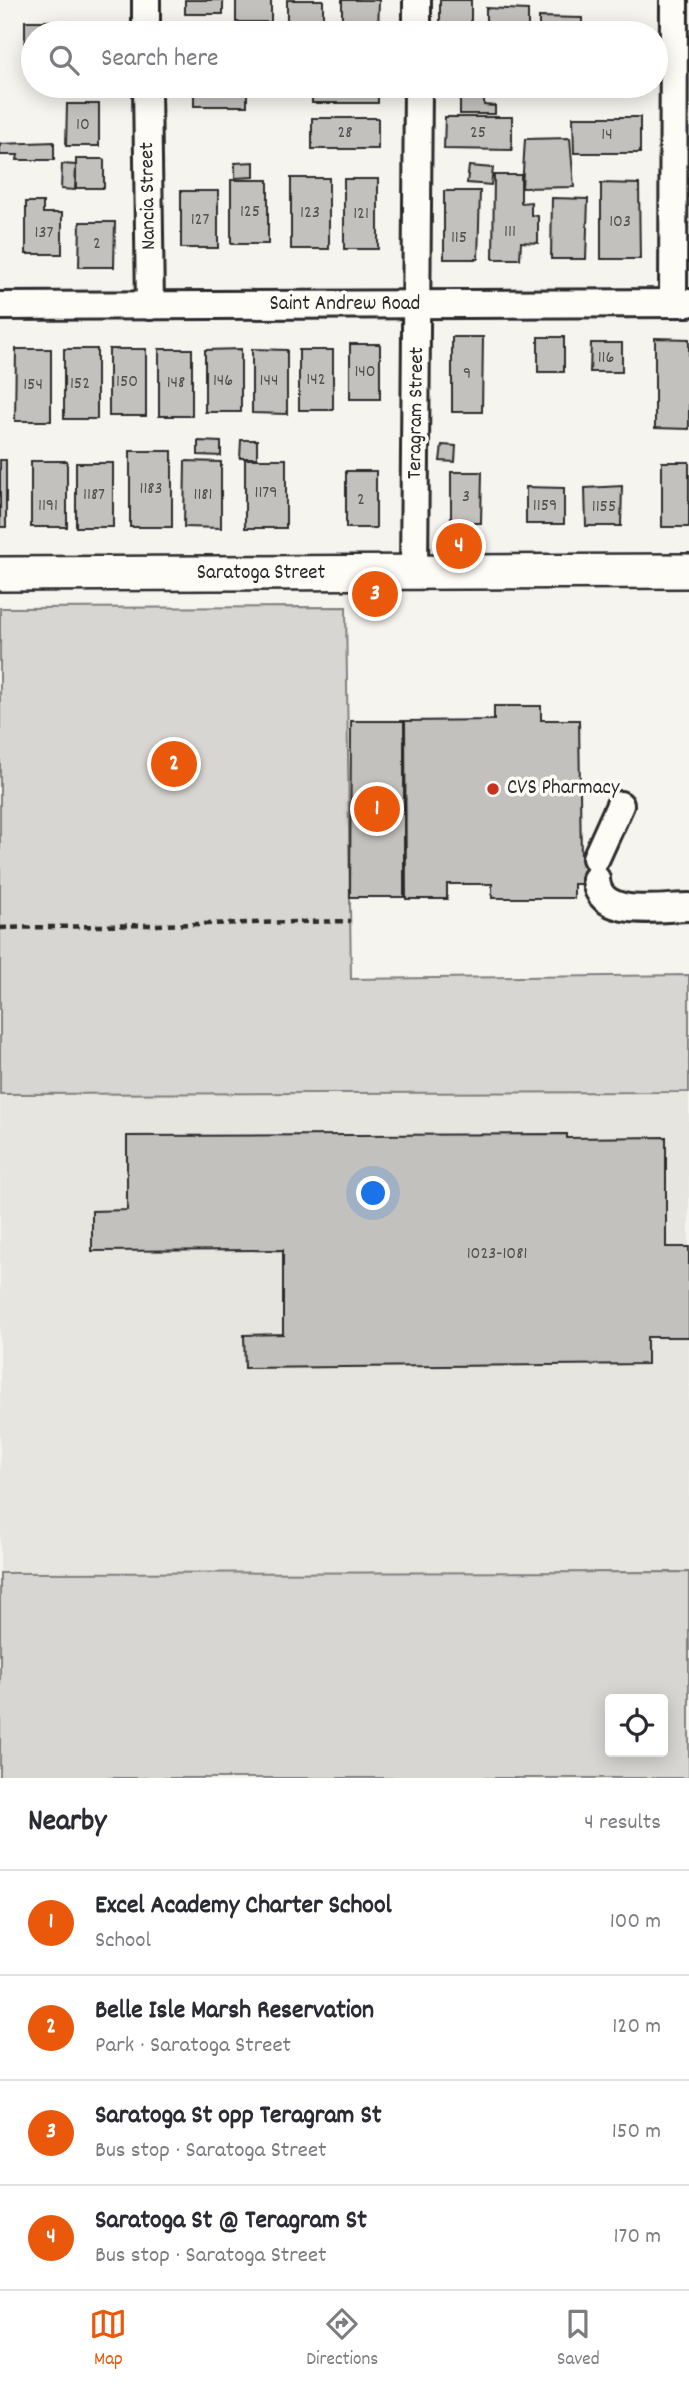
<!DOCTYPE html>
<meta charset="utf-8">
<style>
body{margin:0;font-family:Dekko,sans-serif;background:#f2f2f3;color:#2b2b33}
.controls{position:absolute;right:21px;bottom:21px;display:grid;overflow:hidden;border-radius:7px;box-shadow:0 4px 18px #0003}
.controls button{width:63px;height:63px;display:grid;place-items:center;padding:0;border:0;border-bottom:2px solid #e1e1e2;background:#fff;color:#2b2b33;font:35px sans-serif}
.you{position:absolute;left:374px;top:1194px;width:24px;height:24px;margin:-18px;border:5px solid #fff;border-radius:50%;background:#1a73e8;box-shadow:0 0 0 10px #1a73e833}
.badge{display:grid;place-items:center;width:46px;height:46px;border-radius:50%;background:#ea580c;color:#fff;font-size:23px;font-weight:700}
.pin{position:absolute;translate:-50% -50%;border:4px solid #fff;box-shadow:0 2px 7px #0006}
.list{margin:0;padding:0;list-style:none}
h2{display:flex;justify-content:space-between;align-items:center;height:91px;margin:0;padding:0 28px;font-size:30px}
h2 small{font-size:23px;font-weight:400;color:#7c7c81}
.list li{display:grid;grid-template-columns:46px 1fr auto;gap:21px;align-items:center;box-sizing:border-box;height:105px;padding:0 28px;border-top:2px solid #e1e1e2}
.list b{display:block;font-size:26px;white-space:nowrap}
.list p{margin:0;font-size:23px;white-space:nowrap;color:#7c7c81}
.list em{font-size:23px;font-style:normal;color:#7c7c81}
.icon{flex:none;width:38px;height:38px;fill:none;stroke:currentColor;stroke-width:2;stroke-linecap:round;stroke-linejoin:round}
.map{position:relative;flex:none;width:689px;height:1778px;overflow:hidden}
.search{position:absolute;background:#fff;box-shadow:0 4px 18px #0003;left:21px;right:21px;top:21px;height:77px;display:flex;align-items:center;gap:18px;box-sizing:border-box;padding:0 24px;border-radius:38px;color:#7c7c81;font-size:26px}
.sheet{height:511px;background:#fff}
nav{display:flex;justify-content:space-around;align-items:center;box-sizing:border-box;height:98px;border-top:2px solid #e1e1e2;background:#fff;font-size:19px;color:#7c7c81}
nav a{display:grid;justify-items:center;gap:4px}
nav .on{color:#ea580c}
.map>svg:first-child{display:block}
.built{fill:#e6e5e0}
.green{fill:#d7d6d2;stroke:#81807e;stroke-width:2;fill-rule:evenodd}
.building{fill:#c2c1be;stroke:#2b2b2b;stroke-width:2}
.lines{fill:none;stroke-linecap:round;stroke-linejoin:round}
.minor-casing{stroke:#2b2b2b;stroke-width:32}
.major-casing{stroke:#2b2b2b;stroke-width:38}
.path{stroke:#2b2b2b;stroke-width:4.5;stroke-dasharray:7 5;stroke-linecap:butt}
.minor{stroke:#fdfcf7;stroke-width:26}
.major{stroke:#fdfcf7;stroke-width:33}
.poi-dot{fill:#c8321e;stroke:#fdfcf7;stroke-width:2.5}
.labels{text-anchor:middle;dominant-baseline:central;stroke-width:7;stroke-linejoin:round;paint-order:stroke}
.number-label{font-size:18px;fill:#515050}
.street-label{font-size:21px;fill:#2b2b2b;stroke:#fdfcf7}
.poi-label{font-size:21px;fill:#2b2b2b;stroke:#fdfcf7;text-anchor:start}
</style>
<div class="map">
<svg width="689" height="1778" viewBox="0 0 689 1778">
<rect width="100%" height="100%" fill="#f5f4ef"/>
<filter id="ink" filterUnits="userSpaceOnUse"><feTurbulence type="fractalNoise" baseFrequency=".0143" numOctaves="2"/><feDisplacementMap in="SourceGraphic" scale="14" xChannelSelector="R" yChannelSelector="G"/><feConvolveMatrix kernelMatrix="1 2 1 2 8 2 1 2 1" color-interpolation-filters="sRGB"/></filter>
<g filter="url(#ink)">
<polygon class="built" points="306,1091 689,1092 689,1572 0,1573 0,1094"/>
<g class="green">
<polygon points="346,607 351,979 689,975 689,1092 0,1094 0,608"/>
<path d="M 689,1572 L 689,1778 L 0,1778 L 0,1573 ZM 610,1699 L 663,1699 L 663,1752 L 610,1752 Z"/>
</g>
<g class="building">
<rect x="185" y="0" width="38" height="14"/>
<rect x="236" y="0" width="35" height="22"/>
<rect x="287" y="0" width="36" height="27"/>
<polygon points="342,0 379,0 378,33 342,33"/>
<rect x="440" y="0" width="31" height="33"/>
<polygon points="486,8 528,10 528,33 486,31"/>
<polygon points="539,17 582,18 582,33 539,33"/>
<polygon points="25,21 50,21 50,33 33,33 33,45 25,45"/>
<polygon points="602,26 640,28 640,33 602,33"/>
<rect x="194" y="86" width="53" height="20"/>
<rect x="312" y="86" width="66" height="17"/>
<rect x="602" y="86" width="38" height="2"/>
<polygon points="460,92 484,92 484,105 495,106 495,114 460,114"/>
<polygon points="67,104 99,104 99,146 66,146"/>
<polygon points="445,117 512,117 512,150 444,149"/>
<polygon points="573,117 640,117 640,153 574,153"/>
<rect x="312" y="118" width="66" height="31"/>
<polygon points="570,138 574,187 522,188 525,139"/>
<polygon points="54,142 54,160 17,160 18,155 0,155 0,144"/>
<rect x="76" y="159" width="28" height="29"/>
<polygon points="254,162 254,177 235,178 235,163"/>
<polygon points="62,164 76,165 75,190 61,189"/>
<polygon points="469,166 493,168 491,185 467,183"/>
<polygon points="494,175 521,175 521,203 531,202 531,215 538,216 538,243 521,242 520,259 493,259"/>
<rect x="291" y="178" width="38" height="71"/>
<rect x="344" y="179" width="34" height="70"/>
<rect x="231" y="180" width="37" height="64"/>
<polygon points="601,183 639,184 640,259 601,259"/>
<rect x="181" y="191" width="37" height="57"/>
<polygon points="444,191 480,191 478,259 444,259"/>
<polygon points="552,198 588,199 586,259 551,259"/>
<polygon points="26,202 43,202 43,213 62,213 62,254 26,254"/>
<polygon points="80,222 115,222 114,267 79,267"/>
<polygon points="452,337 483,337 482,412 452,412"/>
<rect x="538" y="337" width="26" height="35"/>
<polygon points="655,338 689,339 689,429 655,428"/>
<polygon points="591,343 622,343 622,372 590,372"/>
<rect x="350" y="344" width="30" height="55"/>
<polygon points="16,349 51,349 51,421 15,421"/>
<rect x="64" y="349" width="33" height="70"/>
<rect x="109" y="349" width="37" height="67"/>
<rect x="159" y="349" width="33" height="67"/>
<polygon points="241,349 241,412 205,412 205,350"/>
<polygon points="252,349 287,350 287,414 252,413"/>
<rect x="299" y="350" width="34" height="60"/>
<polygon points="241,440 257,440 257,458 240,458"/>
<polygon points="198,441 221,442 221,456 198,455"/>
<polygon points="442,445 456,446 455,462 440,461"/>
<rect x="130" y="451" width="42" height="76"/>
<rect x="245" y="459" width="41" height="69"/>
<rect x="0" y="460" width="6" height="67"/>
<rect x="31" y="461" width="36" height="66"/>
<polygon points="185,461 221,462 221,528 184,527"/>
<rect x="662" y="462" width="27" height="65"/>
<rect x="76" y="463" width="37" height="64"/>
<rect x="346" y="471" width="30" height="57"/>
<polygon points="451,472 482,472 481,523 451,523"/>
<polygon points="622,486 621,526 586,526 585,488"/>
<polygon points="526,487 564,488 564,524 526,524"/>
<polygon points="494,706 541,706 541,720 579,720 581,859 605,858 606,879 581,879 581,884 574,884 574,898 492,898 492,884 447,884 447,899 406,899 405,721 494,720"/>
<polygon points="351,721 404,721 404,897 350,897"/>
<polygon points="567,1134 567,1138 666,1137 666,1247 689,1247 689,1337 647,1337 647,1364 245,1368 244,1335 283,1334 283,1250 92,1251 92,1211 127,1210 127,1136"/>
</g>
<g class="lines">
<defs>
<g id="minor">
<polyline points="146,0 146,33"/>
<polyline points="417,0 417,33"/>
<polyline points="147,86 150,306"/>
<polyline points="673,303 674,1"/>
<polyline points="0,306 689,303"/>
<polyline points="414,573 418,86"/>
<polyline points="596,858 620,805"/>
<path d="M 596,879 C 598,920 661,907 689,907"/>
</g>
<polyline id="major" points="0,574 689,571"/>
</defs>
<use href="#minor" class="minor-casing"/>
<use href="#major" class="major-casing"/>
<polyline class="path" points="0,928 350,921"/>
<use href="#minor" class="minor"/>
<use href="#major" class="major"/>
</g>
</g>
<circle class="poi-dot" cx="493" cy="789" r="7"/>
<g class="labels">
<g class="number-label">
<text x="83" y="125">10</text>
<text x="345" y="133">28</text>
<text x="478" y="133">25</text>
<text x="607" y="135">14</text>
<text x="250" y="212">125</text>
<text x="310" y="213">123</text>
<text x="361" y="214">121</text>
<text x="200" y="220">127</text>
<text x="620" y="222">103</text>
<text x="510" y="232">111</text>
<text x="44" y="233">137</text>
<text x="459" y="238">115</text>
<text x="97" y="244">2</text>
<text x="606" y="358">116</text>
<text x="365" y="372">140</text>
<text x="467" y="374">9</text>
<text x="316" y="380">142</text>
<text x="223" y="381">146</text>
<text x="269" y="381">144</text>
<text x="127" y="382">150</text>
<text x="176" y="383">148</text>
<text x="80" y="384">152</text>
<text x="33" y="385">154</text>
<text x="151" y="489">1183</text>
<text x="266" y="493">1179</text>
<text x="94" y="495">1187</text>
<text x="203" y="495">1181</text>
<text x="466" y="497">3</text>
<text x="361" y="500">2</text>
<text x="48" y="506">1191</text>
<text x="545" y="506">1159</text>
<text x="604" y="507">1155</text>
<text x="497" y="1254">1023-1081</text>
</g>
<g class="street-label">
<text transform="translate(149 196) rotate(-91)">Nancia Street</text>
<text x="345" y="305">Saint Andrew Road</text>
<text transform="translate(417 413) rotate(-89)">Teragram Street</text>
<text x="261" y="574">Saratoga Street</text>
</g>
<g class="poi-label">
<text x="507" y="789">CVS Pharmacy</text>
</g>
</g>
</svg>
<div class="controls">
<button><svg class="icon" aria-label="locate" viewBox="0 0 24 24"><circle cx="12" cy="12" r="6"/><path d="M12 2v4M12 18v4M2 12h4M18 12h4"/></svg></button>
</div>
<div class="you"></div>
<div class="pin badge" style="left:377px;top:809px">1</div>
<div class="pin badge" style="left:174px;top:764px">2</div>
<div class="pin badge" style="left:375px;top:594px">3</div>
<div class="pin badge" style="left:459px;top:546px">4</div>
<div class="search"><svg class="icon" aria-label="search" viewBox="0 0 24 24"><circle cx="10" cy="10" r="6"/><path d="M15 15l6 6"/></svg>Search here</div>
</div>
<section class="sheet">
<h2>Nearby<small>4 results</small></h2>
<ul class="list">
<li><span class="badge">1</span><div><b>Excel Academy Charter School</b><p>School</p></div><em>100 m</em></li>
<li><span class="badge">2</span><div><b>Belle Isle Marsh Reservation</b><p>Park · Saratoga Street</p></div><em>120 m</em></li>
<li><span class="badge">3</span><div><b>Saratoga St opp Teragram St</b><p>Bus stop · Saratoga Street</p></div><em>150 m</em></li>
<li><span class="badge">4</span><div><b>Saratoga St @ Teragram St</b><p>Bus stop · Saratoga Street</p></div><em>170 m</em></li>
</ul>
</section>
<nav>
<a class="on"><svg class="icon" aria-label="map" viewBox="0 0 24 24"><path d="M3 6l6-2 6 2 6-2v14l-6 2-6-2-6 2zM9 4v14M15 6v14"/></svg>Map</a>
<a><svg class="icon" aria-label="directions" viewBox="0 0 24 24"><path d="M12 3l9 9-9 9-9-9zM9 14v-3h6M13 9l2 2-2 2"/></svg>Directions</a>
<a><svg class="icon" aria-label="saved" viewBox="0 0 24 24"><path d="M7 4h10v16l-5-4-5 4z"/></svg>Saved</a>
</nav>
